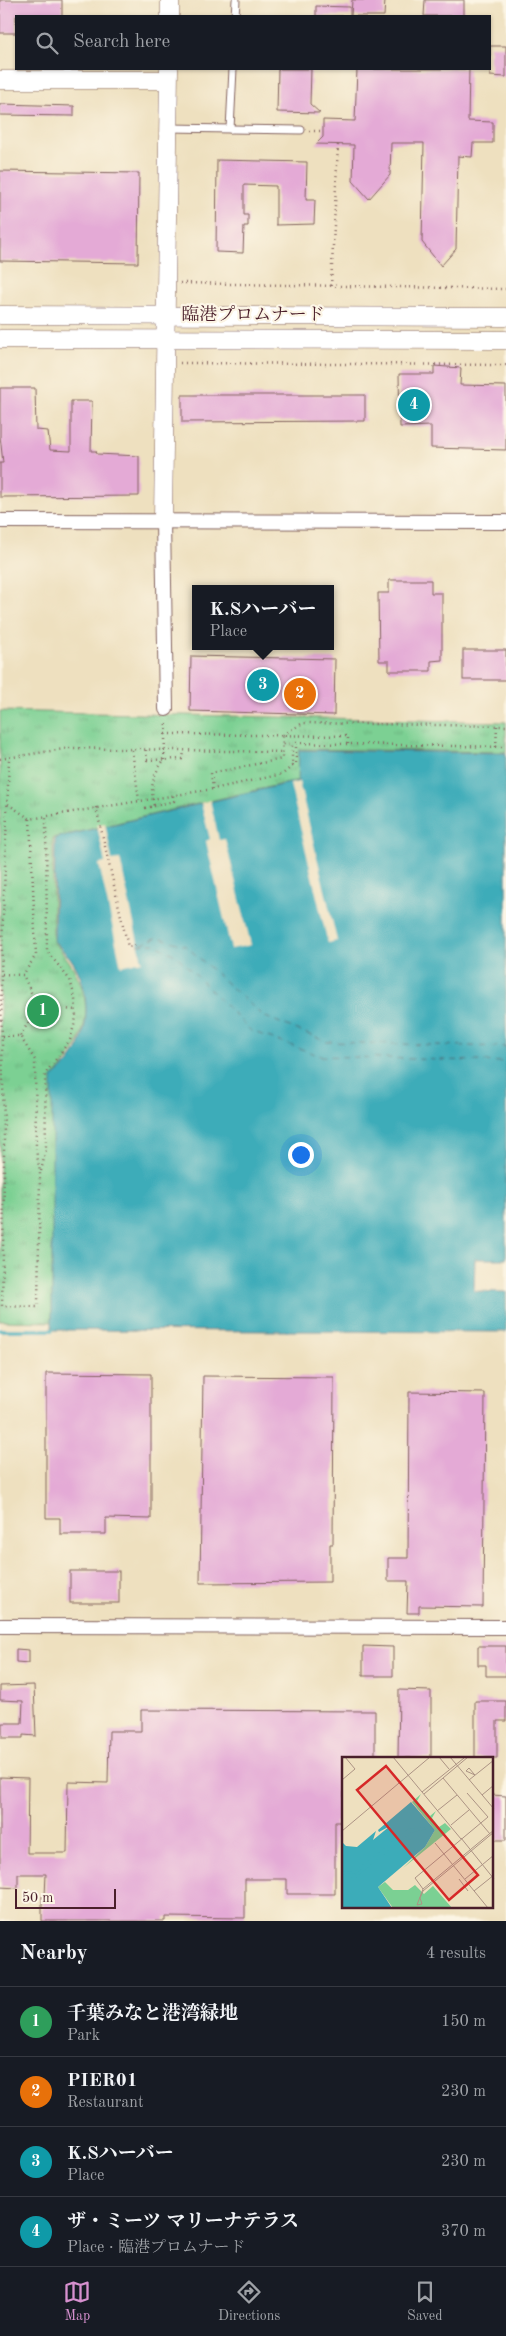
<!DOCTYPE html>
<meta charset="utf-8">
<style>
body{margin:0;font-family:"Old Standard TT","Noto Serif JP",serif;background:#20242c;color:#f1f3f6}
.scale{position:absolute;left:15px;bottom:12px;width:101px;box-sizing:border-box;padding-left:5px;border:2px solid #4a1f2b;border-top:0;font-size:14px;line-height:18px;white-space:nowrap;color:#4a1f2b;-webkit-text-stroke:4px #fcf5e5;paint-order:stroke}
.you{position:absolute;left:300px;top:1154px;width:18px;height:18px;margin:-12px;border:4px solid #fff;border-radius:50%;background:#1a73e8;box-shadow:0 0 0 8px #1a73e833}
.badge{display:grid;place-items:center;width:32px;height:32px;border-radius:50%;background:#d690ce;color:#fff;font-size:16px;font-weight:700}
.pin{position:absolute;translate:-50% -50%;border:2px solid #fff;box-shadow:0 1px 5px #0006}
.popup{position:absolute;left:192px;top:585px;width:142px;height:65px;box-sizing:border-box;display:grid;place-content:center;border-radius:0px;background:#171b24;filter:drop-shadow(0 1px 4px #0005);font-size:16px;white-space:nowrap;color:#9ea1a6}
.popup b{font-size:19px;color:#f1f3f6}
.popup::after{content:'';position:absolute;left:50%;top:100%;margin-left:-10px;border:10px solid transparent;border-top-color:#171b24}
.list{margin:0;padding:0;list-style:none}
h2{display:flex;justify-content:space-between;align-items:center;height:65px;margin:0;padding:0 20px;font-size:21px}
h2 small{font-size:16px;font-weight:400;color:#9ea1a6}
.list li{display:grid;grid-template-columns:32px 1fr auto;gap:15px;align-items:center;box-sizing:border-box;height:70px;padding:0 20px;border-top:1px solid #363941}
.list b{display:block;font-size:19px;white-space:nowrap}
.list p{margin:0;font-size:16px;white-space:nowrap;color:#9ea1a6}
.list em{font-size:16px;font-style:normal;color:#9ea1a6}
.icon{flex:none;width:28px;height:28px;fill:none;stroke:currentColor;stroke-width:2;stroke-linecap:round;stroke-linejoin:round}
.map{position:relative;flex:none;width:506px;height:1921px;overflow:hidden}
.search{position:absolute;background:#171b24;box-shadow:0 1px 4px #0004;left:15px;right:15px;top:15px;height:55px;display:flex;align-items:center;gap:12px;box-sizing:border-box;padding:0 18px;border-radius:0px;color:#9ea1a6;font-size:19px}
.sheet{height:345px;background:#171b24}
nav{display:flex;justify-content:space-around;align-items:center;box-sizing:border-box;height:70px;border-top:1px solid #363941;background:#171b24;font-size:14px;color:#9ea1a6}
nav a{display:grid;justify-items:center;gap:2px}
nav .on{color:#d690ce}
.map>svg:first-child{display:block}
.park{fill:url(#park-tufts);stroke:#62785f}
.water{fill:#3cacb9;stroke:#436672}
.pier{fill:#eee0bf}
.lines{fill:none;stroke-linecap:round;stroke-linejoin:round}
.stream{stroke:#3cacb9;stroke-width:4}
.ferry{stroke:#445764;stroke-width:1;stroke-dasharray:6 5;stroke-linecap:butt}
.building{fill:#e4aad6}
.service-casing{stroke:#83635f;stroke-width:9}
.minor-casing{stroke:#83635f;stroke-width:16}
.tertiary-casing{stroke:#83635f;stroke-width:19}
.path{stroke:#83635f;stroke-width:2.5;stroke-dasharray:1 4;stroke-linecap:butt}
.service{stroke:#fff;stroke-width:7}
.minor{stroke:#fff;stroke-width:14}
.tertiary{stroke:#fff;stroke-width:18}
.path-bridge{stroke:#83635f;stroke-width:2.5;stroke-dasharray:1 4;stroke-linecap:butt}
.labels{text-anchor:middle;dominant-baseline:central;stroke-width:4.5;stroke-linejoin:round;paint-order:stroke}
.street-label{font-size:18px;fill:#4a1f2b;stroke:#fcf5e5}
.inset-river{fill:none;stroke:#3cacb9;stroke-width:2.5}
.inset-road{fill:none;stroke:#ac9384;stroke-width:1}
.view{fill:#d62828;fill-opacity:0.15;stroke:#d62828;stroke-width:2.5}
.inset-edge{fill:none;stroke:#4a1f2b;stroke-width:2.5}
</style>
<div class="map">
<svg width="506" height="1921" viewBox="0 0 506 1921">
<defs>
<pattern id="park-tufts" width="24" height="20" patternUnits="userSpaceOnUse" patternTransform="scale(1.25)"><rect width="24" height="20" fill="#7bd093"/><path d="M3 7l-1-3M5 7V3M7 7l1-3M15 17l-1-3M17 17v-4M19 17l1-3" fill="none" stroke="#6cb27f"/></pattern>
</defs>
<rect width="100%" height="100%" fill="#fcf5e5"/>
<filter id="ink" filterUnits="userSpaceOnUse"><feTurbulence type="fractalNoise" baseFrequency=".02" numOctaves="2"/><feDisplacementMap in="SourceGraphic" scale="10" xChannelSelector="R" yChannelSelector="G"/><feConvolveMatrix kernelMatrix="1 2 1 2 8 2 1 2 1" color-interpolation-filters="sRGB"/></filter>
<filter id="wash" filterUnits="userSpaceOnUse"><feTurbulence type="fractalNoise" baseFrequency=".0096" numOctaves="4" result="noise"/><feDisplacementMap in="SourceGraphic" scale="20" xChannelSelector="R" yChannelSelector="G"/><feGaussianBlur stdDeviation="1.12" result="paint"/><feColorMatrix in="noise" values="0 0 0 0 0 0 0 0 0 0 0 0 0 0 0 0 0 1.4 0 .05"/><feComposite in="paint" operator="in"/></filter>
<g filter="url(#wash)">
<rect width="100%" height="100%" fill="#eee0bf"/>
<path class="park" d="M 0,711 L 506,722 L 506,752 L 299,749 L 299,780 L 53,838 L 53,941 C 96,988 97,1032 53,1078 L 52,1322 L 0,1321 Z"/>
<path class="water" d="M 299,750 L 506,753 L 506,1259 L 475,1259 L 474,1291 L 506,1292 L 506,1332 L 52,1330 L 52,1078 C 58,1073 64,1068 69,1062 C 92,1034 91,986 70,958 C 65,952 59,947 54,941 L 55,838 L 298,781 Z"/>
<g class="pier">
<polygon points="299,782 337,941 328,943 290,784"/>
<polygon points="210,800 219,840 225,839 251,945 231,949 206,841 210,839 201,803"/>
<polygon points="105,823 112,860 120,859 142,961 121,966 99,864 105,863 97,825"/>
</g>
<g class="lines">
<polyline class="stream" points="0,1330 52,1330"/>
<g class="ferry">
<polyline points="141,944 158,937 186,946 263,1016 327,1042 506,1047"/>
<polyline points="138,945 154,944 177,956 251,1031 321,1056 506,1062"/>
</g>
</g>
<g id="blocks">
<g class="building">
<polygon points="0,0 62,0 62,16 16,16 16,33 0,33"/>
<polygon points="352,0 385,0 384,16 351,16"/>
<polygon points="425,0 464,0 464,16 424,16"/>
<polygon points="316,6 350,7 350,16 316,16"/>
<polygon points="490,46 506,46 506,77 490,76"/>
<polygon points="278,69 311,69 310,104 320,113 277,112"/>
<polygon points="357,69 469,69 468,121 493,122 493,143 473,143 472,157 458,156 456,249 441,266 422,242 424,143 391,143 390,175 369,199 353,181 354,145 316,144 323,137 323,120 355,121"/>
<polygon points="0,104 74,106 74,116 0,115"/>
<polygon points="217,160 307,162 306,200 315,200 314,224 276,225 276,186 244,185 244,215 248,215 248,226 244,226 243,253 216,252"/>
<polygon points="0,171 139,173 138,263 0,261"/>
<polygon points="434,366 461,368 460,385 506,386 506,450 431,448 431,426 400,427 399,374 434,374"/>
<polygon points="0,388 35,388 36,430 48,431 50,450 71,451 71,401 92,401 91,451 96,451 97,454 139,456 139,496 0,497 0,463 3,463 0,436"/>
<polygon points="182,395 365,395 365,421 182,422"/>
<polygon points="389,580 431,580 431,593 442,593 442,660 431,661 431,671 389,671 389,661 379,661 378,593 389,593"/>
<rect x="463" y="650" width="43" height="30"/>
<polygon points="191,656 335,659 334,715 190,711"/>
<polygon points="46,1373 151,1374 151,1519 106,1518 106,1534 60,1534 60,1518 46,1518"/>
<polygon points="203,1376 334,1377 333,1544 330,1544 330,1582 200,1583"/>
<polygon points="409,1392 485,1393 483,1607 419,1606 419,1613 407,1613 408,1581 388,1581 388,1558 408,1558"/>
<rect x="70" y="1571" width="49" height="32"/>
<polygon points="363,1646 393,1647 393,1676 363,1676"/>
<polygon points="478,1646 506,1646 506,1676 486,1676 486,1665 478,1665"/>
<polygon points="16,1649 29,1650 29,1663 16,1662"/>
<polygon points="34,1685 36,1736 23,1735 23,1738 2,1738 2,1723 22,1723 23,1701 0,1700 0,1686"/>
<polygon points="399,1690 431,1691 431,1758 398,1758"/>
<polygon points="475,1701 506,1701 506,1721 497,1721 497,1758 475,1758"/>
<polygon points="141,1710 375,1711 375,1758 344,1758 344,1822 335,1822 335,1894 287,1894 287,1879 245,1879 245,1918 165,1917 165,1921 42,1921 42,1896 45,1896 46,1874 18,1874 18,1888 0,1887 0,1777 28,1778 27,1853 67,1853 68,1782 108,1783 109,1731 141,1731"/>
<polygon points="492,1795 506,1796 506,1840 492,1840"/>
</g>
</g>
</g>
<g filter="url(#ink)">
<use href="#blocks" fill-opacity="0" stroke="#83635f" stroke-width="1"/>
<g class="lines">
<defs>
<g id="service">
<polyline points="235,16 236,0"/>
<polyline points="169,128 301,130"/>
<polyline points="230,129 233,69"/>
</g>
<g id="minor">
<polyline points="163,520 166,709"/>
<polyline points="0,521 506,522"/>
<polyline points="0,1626 506,1627"/>
</g>
<g id="tertiary">
<polyline points="170,16 170,0"/>
<polyline points="0,80 168,80"/>
<polyline points="0,315 506,317"/>
<polyline points="0,339 506,340"/>
<polyline points="163,520 169,69"/>
</g>
</defs>
<use href="#service" class="service-casing"/>
<use href="#minor" class="minor-casing"/>
<use href="#tertiary" class="tertiary-casing"/>
<g class="path">
<polyline points="309,131 323,131"/>
<polyline points="180,283 506,289"/>
<polyline points="331,286 338,145"/>
<polyline points="180,363 506,365"/>
<polyline points="165,734 348,736 348,744"/>
<polyline points="283,735 303,723 506,726"/>
<polyline points="496,747 497,726"/>
<polyline points="132,750 139,800"/>
<polyline points="146,750 147,760 183,759 184,751"/>
<polyline points="0,759 70,748 282,752"/>
<polyline points="164,760 166,721"/>
<polyline points="292,766 296,763 296,743 506,747"/>
<polyline points="213,789 211,773 282,759 283,735"/>
<polyline points="8,804 30,819 213,789 283,774 292,766 292,744 283,744"/>
<polyline points="154,806 174,801 173,795"/>
<polyline points="96,807 128,947 138,945"/>
<polyline points="2,974 23,975 36,955 30,819"/>
<polyline points="38,1007 76,1010"/>
<path d="M 2,1036 L 20,1036 L 35,1060 L 36,1150 L 40,1172 L 38,1307 L 2,1306 C 3,1254 4,1202 4,1150 C 4,1091 1,1033 1,974 L 9,758"/>
<polyline points="20,1036 38,1007 23,975"/>
<polyline points="41,1171 46,1150 45,1074 70,1040 76,1018 75,998 70,980 47,951 46,816"/>
</g>
<use href="#service" class="service"/>
<use href="#minor" class="minor"/>
<use href="#tertiary" class="tertiary"/>
<path class="path-bridge" d="M 145,808 L 154,806 C 150,787 152,776 164,760"/>
</g>
</g>
<g class="labels">
<g class="street-label">
<text x="253" y="315">臨港プロムナード</text>
</g>
</g>
<g transform="translate(342 1757)">
<rect width="151" height="151" fill="#eee0bf"/>
<path d="M 79,37 L 75,44 L 88,59 L 94,54 L 90,61 L 97,70 L 103,66 L 109,72 L 61,111 L 83,90 L 93,73 L 70,45 ZM 43,125 L 51,133 L 66,133 L 73,128 L 82,137 L 91,129 L 110,151 L 51,151 L 36,130 Z" fill="#7bd093"/>
<path d="M 69,45 L 93,73 L 83,90 L 36,130 L 50,151 L 0,151 L 0,85 L 4,89 L 15,90 L 34,74 L 31,83 L 48,69 L 37,75 L 36,73 Z" fill="#3cacb9"/>
<path class="inset-river" d="M 0,116 L 14,115 L 67,73 L 80,72M 0,130 L 67,75 L 83,71"/>
<path class="inset-road" d="M 51,0 L 119,82M 97,0 L 107,12M 108,0 L 152,52M 127,11 L 132,17 L 133,18 L 124,14 ZM 101,21 L 148,77M 0,23 L 13,12 L 3,0M 127,23 L 152,3M 80,35 L 122,1M 82,37 L 126,0M 140,38 L 152,28M 95,54 L 115,38M 109,68 L 127,53M 152,73 L 81,132 L 75,148 L 80,147 L 78,141 L 81,134 L 152,75M 0,74 L 88,0M 119,81 L 152,122M 93,86 L 146,151M 117,122 L 126,134M 123,122 L 152,98M 81,132 L 73,121 L 146,60 L 125,36M 132,134 L 152,118"/>
<path class="view" d="M 44,9 L 136,118 L 107,143 L 15,33 Z"/>
<rect width="151" height="151" class="inset-edge"/>
</g>
</svg>
<div class="scale">50 m</div>
<div class="you"></div>
<div class="pin badge" style="left:43px;top:1011px;background:#2e9e5b">1</div>
<div class="pin badge" style="left:300px;top:694px;background:#e8710a">2</div>
<div class="pin badge" style="left:263px;top:685px;background:#0f9aa8">3</div>
<div class="popup"><b>K.Sハーバー</b>Place</div>
<div class="pin badge" style="left:414px;top:405px;background:#0f9aa8">4</div>
<div class="search"><svg class="icon" aria-label="search" viewBox="0 0 24 24"><circle cx="10" cy="10" r="6"/><path d="M15 15l6 6"/></svg>Search here</div>
</div>
<section class="sheet">
<h2>Nearby<small>4 results</small></h2>
<ul class="list">
<li><span class="badge" style="background:#2e9e5b">1</span><div><b>千葉みなと港湾緑地</b><p>Park</p></div><em>150 m</em></li>
<li><span class="badge" style="background:#e8710a">2</span><div><b>PIER01</b><p>Restaurant</p></div><em>230 m</em></li>
<li><span class="badge" style="background:#0f9aa8">3</span><div><b>K.Sハーバー</b><p>Place</p></div><em>230 m</em></li>
<li><span class="badge" style="background:#0f9aa8">4</span><div><b>ザ・ミーツ マリーナテラス</b><p>Place · 臨港プロムナード</p></div><em>370 m</em></li>
</ul>
</section>
<nav>
<a class="on"><svg class="icon" aria-label="map" viewBox="0 0 24 24"><path d="M3 6l6-2 6 2 6-2v14l-6 2-6-2-6 2zM9 4v14M15 6v14"/></svg>Map</a>
<a><svg class="icon" aria-label="directions" viewBox="0 0 24 24"><path d="M12 3l9 9-9 9-9-9zM9 14v-3h6M13 9l2 2-2 2"/></svg>Directions</a>
<a><svg class="icon" aria-label="saved" viewBox="0 0 24 24"><path d="M7 4h10v16l-5-4-5 4z"/></svg>Saved</a>
</nav>
